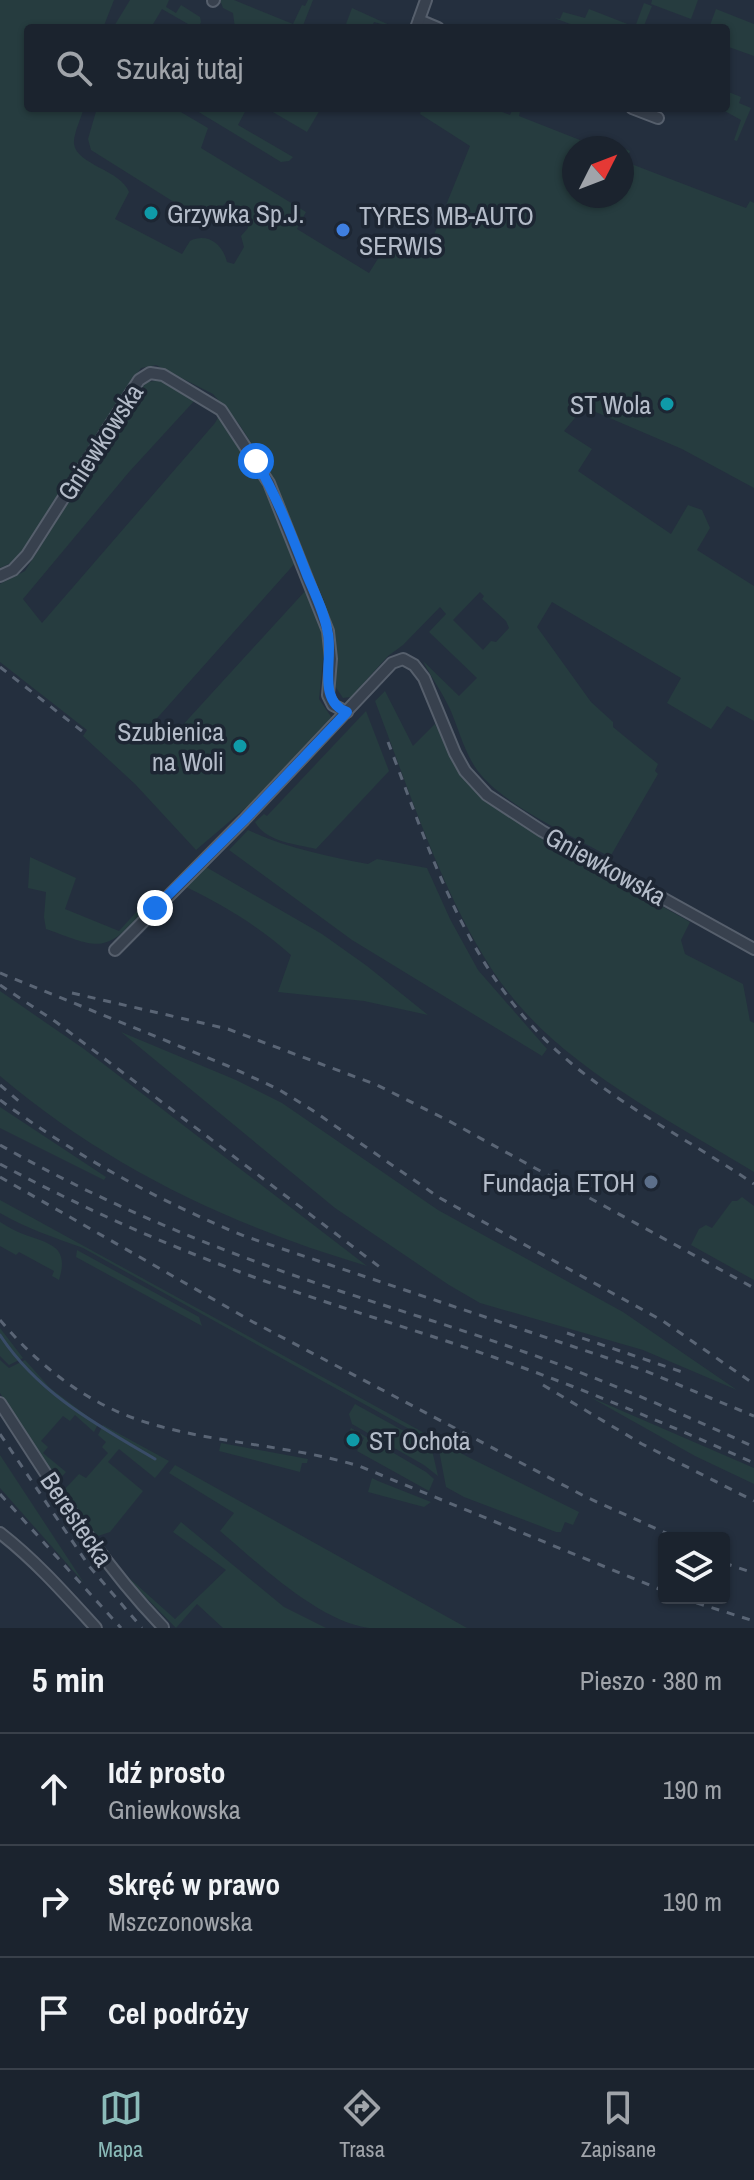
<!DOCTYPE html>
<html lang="pl">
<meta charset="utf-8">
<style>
body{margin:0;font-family:"Archivo Narrow",sans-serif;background:#242b36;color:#f1f3f6}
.controls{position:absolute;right:24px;bottom:24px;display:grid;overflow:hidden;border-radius:8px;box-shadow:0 2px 6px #0004}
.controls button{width:72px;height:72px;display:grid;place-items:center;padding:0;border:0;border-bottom:2px solid #39404a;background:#1b232e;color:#f1f3f6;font:40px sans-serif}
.compass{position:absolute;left:562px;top:136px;width:72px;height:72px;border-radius:50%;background:#1b232e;box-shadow:0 2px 6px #0004;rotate:48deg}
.stop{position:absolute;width:24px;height:24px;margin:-18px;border:6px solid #1a73e8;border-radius:50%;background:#fff}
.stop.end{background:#1a73e8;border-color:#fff;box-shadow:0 2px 8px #0008}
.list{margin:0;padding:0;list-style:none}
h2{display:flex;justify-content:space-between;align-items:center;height:104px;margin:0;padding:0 32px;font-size:34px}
h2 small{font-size:26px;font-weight:400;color:#a0a4aa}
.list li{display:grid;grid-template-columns:52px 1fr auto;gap:24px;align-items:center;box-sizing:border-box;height:112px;padding:0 32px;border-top:2px solid #39404a}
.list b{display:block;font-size:30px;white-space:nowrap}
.list p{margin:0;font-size:26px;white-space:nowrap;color:#a0a4aa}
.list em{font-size:26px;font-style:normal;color:#a0a4aa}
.icon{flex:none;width:44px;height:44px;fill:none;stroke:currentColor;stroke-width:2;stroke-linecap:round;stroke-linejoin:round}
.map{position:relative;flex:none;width:754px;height:1628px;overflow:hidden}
.search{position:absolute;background:#1b232e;box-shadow:0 2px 6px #0004;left:24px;right:24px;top:24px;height:88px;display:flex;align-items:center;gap:20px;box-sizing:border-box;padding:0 28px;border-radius:8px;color:#a0a4aa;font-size:30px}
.sheet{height:440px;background:#1b232e}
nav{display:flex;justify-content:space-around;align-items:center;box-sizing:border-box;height:112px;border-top:2px solid #39404a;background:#1b232e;font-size:22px;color:#a0a4aa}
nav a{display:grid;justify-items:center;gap:4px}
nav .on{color:#8bbbb9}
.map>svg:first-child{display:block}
.green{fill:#263c3f;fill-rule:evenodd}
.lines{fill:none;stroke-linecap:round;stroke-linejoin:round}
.stream{stroke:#394c67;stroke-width:3}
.minor-casing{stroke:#565f6c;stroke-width:14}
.minor{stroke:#38414e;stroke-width:10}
.rail{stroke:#5a6575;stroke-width:3;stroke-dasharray:8 8;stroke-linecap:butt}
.route{stroke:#1a73e8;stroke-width:10}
.culture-dot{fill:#0f9aa8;stroke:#1d2633;stroke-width:3}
.shop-dot{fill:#3f7fe0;stroke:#1d2633;stroke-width:3}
.service-dot{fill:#5c6f8a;stroke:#1d2633;stroke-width:3}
.labels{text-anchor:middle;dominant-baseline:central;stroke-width:7;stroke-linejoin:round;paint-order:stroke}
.poi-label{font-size:26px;fill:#b4bcc9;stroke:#1d2633;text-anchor:start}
.street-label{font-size:26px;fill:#b4bcc9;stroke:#1d2633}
</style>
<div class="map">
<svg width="754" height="1628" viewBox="0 0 754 1628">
<rect width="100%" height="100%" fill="#242f3e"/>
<g class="green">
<path d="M 0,0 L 114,0 L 103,28 L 28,28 L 28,108 L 84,108 C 81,118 73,135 74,144 C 77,165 121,170 129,192 L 115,219 L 182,254 L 190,241 C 208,232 223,245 227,262 L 234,264 L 244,247 L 241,236 L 248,228 C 245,221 244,213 240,207 L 226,203 L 212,213 L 193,214 L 91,150 L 88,139 L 97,108 L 174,108 L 208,128 L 201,148 L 306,212 L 297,229 L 369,273 L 389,241 L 413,255 L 427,252 L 470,146 L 420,114 L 421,111 L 417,108 L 492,108 L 510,115 L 513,108 L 521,108 L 519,116 L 590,144 L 589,148 L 574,148 L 574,196 L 622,196 L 621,147 L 630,151 L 626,162 L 746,208 L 750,201 L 754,203 L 754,488 L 682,449 L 584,407 L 564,431 L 592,449 L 578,471 L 671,534 L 688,505 L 702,510 L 710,528 L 697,550 L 754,586 L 754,721 L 727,706 L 711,729 L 667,703 L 681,678 L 552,602 L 537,627 L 591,702 L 613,722 L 613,727 L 658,764 L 655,771 L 658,774 L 610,857 C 571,835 504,806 477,770 C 464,751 459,730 450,709 C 442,692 431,677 423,661 L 459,696 L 477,678 L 429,632 L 446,614 L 440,607 L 403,645 L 388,656 L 351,697 L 343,698 L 335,686 L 335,643 L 324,601 L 274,482 L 264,463 L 239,424 L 213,394 L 156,365 L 141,368 L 27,545 L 13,562 L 0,568 ZM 480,592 L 484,596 L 482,599 L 506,621 L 509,628 L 496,642 L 491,641 L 483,650 L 453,620 Z"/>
<polygon points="130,0 169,0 166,7 176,13 181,5 200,17 201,22 198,28 195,28 162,9 152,26 113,28"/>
<polygon points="220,0 234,0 293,24 302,5 305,6 308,0 313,0 302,28 235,28 233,13 223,8"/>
<polygon points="652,0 698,0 691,19 651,4"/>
<polygon points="644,3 652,6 643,28 581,28 554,18 560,19 563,12 585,18 589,9 635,27"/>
<polygon points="352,8 396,28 374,22 371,28 354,28 346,24"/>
<polygon points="716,9 754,24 754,56 726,46 726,28 709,28"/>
<polygon points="726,91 741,97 739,103 751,108 737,141 734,140 741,120 723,110 726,108"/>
<polygon points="192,108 247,108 238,125 293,157 289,161 281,162"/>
<polygon points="266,108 321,108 307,132"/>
<polygon points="161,380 196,399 129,472 23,599 42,623 215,423 220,414 261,478 297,561 151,725 170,739 307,589 325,641 319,699 332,718 249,805 196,850 135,784 83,736 87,730 0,662 0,584 25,571 141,388 148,382"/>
<path d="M 385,691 L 413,746 L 435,724 L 467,782 L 493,806 L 560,849 L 690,922 L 681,940 L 685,954 L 743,984 L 750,1021 L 754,1023 L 754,1172 C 679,1126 584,1077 525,1012 C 455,937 412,797 375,701 Z"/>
<path d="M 366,711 L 389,771 L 316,849 C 296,844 266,842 255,822 L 264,814 L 267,816 Z"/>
<path d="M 248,830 C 287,848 326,856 368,864 L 377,859 L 427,868 L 450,919 L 478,970 L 547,1049 L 542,1056 L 352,940 L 229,850 Z"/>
<path d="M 30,857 L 76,878 L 65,909 L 119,931 L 140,908 L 144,911 C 104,955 99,948 46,929 L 44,917 L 46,892 L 28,888 Z"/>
<path d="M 206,867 L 322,934 L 367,966 L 428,1015 L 364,1001 L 278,992 L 291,955 C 258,926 224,905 184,886 Z"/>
<path d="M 0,991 L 84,1049 L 367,1266 C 232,1226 107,1167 0,1076 Z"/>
<polygon points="121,1032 236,1080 282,1103 438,1210 623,1312 737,1390 643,1350 480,1303 449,1285 335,1208"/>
<polygon points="0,1107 106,1177 104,1180 0,1128"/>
<polygon points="742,1197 754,1206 754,1280 691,1245 699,1229 706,1225 712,1228 732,1201 737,1201"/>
<path d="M 0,1200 L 468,1457 L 579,1512 L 573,1525 L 565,1522 L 561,1532 L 556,1532 L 464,1497 L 446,1487 L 438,1445 L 83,1248 C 53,1237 28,1229 0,1213 Z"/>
<path d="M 0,1222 C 7,1226 15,1231 23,1234 C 49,1244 70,1245 59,1280 L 52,1276 L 54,1271 L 19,1252 L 16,1255 L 0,1246 Z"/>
<polygon points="77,1250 199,1317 202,1326 76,1257"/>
<polygon points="0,1328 23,1358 9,1365 0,1356"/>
<polygon points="0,1360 9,1368 25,1360 50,1388 98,1424 94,1432 75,1415 70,1421 63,1416 41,1441 48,1447 43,1453 66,1472 58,1481 0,1393"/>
<polygon points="590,1397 754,1468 754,1484 695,1456"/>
<polygon points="355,1404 431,1446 438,1476 424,1465 352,1424 349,1414"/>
<polygon points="103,1425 169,1461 155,1478 119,1449 108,1462 143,1491 110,1532 98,1536 92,1533 64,1490 79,1474 86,1478 108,1453 102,1447 106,1442 98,1435"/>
<polygon points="351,1428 426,1472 434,1479 429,1491 357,1451 364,1438 350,1430"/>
<polygon points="221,1443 308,1459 307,1463 302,1463 300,1472 219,1451"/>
<polygon points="0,1455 84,1583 0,1488"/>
<path d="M 175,1465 L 467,1628 C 436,1628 399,1628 369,1628 C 318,1621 258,1563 220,1531 L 234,1513 L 169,1473 Z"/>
<polygon points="372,1478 378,1481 431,1502 424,1507 368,1492"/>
<polygon points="181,1522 284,1607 326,1628 223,1628 197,1604 176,1628 108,1559 175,1619 226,1570 173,1532"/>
</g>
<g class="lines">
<path class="stream" d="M 0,1335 C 38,1393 97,1425 155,1459"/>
<defs>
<g id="minor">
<polyline points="213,1 214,0"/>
<polyline points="419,20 438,28"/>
<polyline points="416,28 426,0"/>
<polyline points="632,108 658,118"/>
<polyline points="0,576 13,570 27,555 139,380 150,373 163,375 221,410 269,483 328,631 331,659 328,695 333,705 347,712"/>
<polyline points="115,950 244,820 392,663 403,659 414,665 424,678 455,753 465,771 487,795 542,831 754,949"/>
<path d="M 0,1403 C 51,1481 98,1560 163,1627"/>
<path d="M 0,1533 C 36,1561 65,1594 96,1628"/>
</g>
</defs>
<use href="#minor" class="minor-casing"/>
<use href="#minor" class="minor"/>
<g class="rail">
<polyline points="0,667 87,735"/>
<path d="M 388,742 C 434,862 469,979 572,1064 C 628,1110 694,1143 754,1184"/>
<polyline points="0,973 228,1066 278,1089 312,1110 440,1198 663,1321 754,1384"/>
<polyline points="0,985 56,1022 381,1268"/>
<polyline points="72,993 228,1029 377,1085 449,1121 754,1288"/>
<polyline points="0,1085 21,1103"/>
<path d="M 0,1100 C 76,1156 157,1200 244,1236 L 643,1370 L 754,1416"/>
<path d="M 0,1145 C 85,1193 174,1232 265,1265 C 349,1296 435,1320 519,1350 C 599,1378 677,1411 754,1447"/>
<path d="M 0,1164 C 75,1204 152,1239 232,1269 C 319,1302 408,1327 496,1358 C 584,1389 669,1425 754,1463"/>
<polyline points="0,1177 253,1322 586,1497 677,1538"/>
<path d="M 0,1320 C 41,1369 93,1408 155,1425 C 222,1444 293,1446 359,1466 L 664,1591"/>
<polyline points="567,1333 688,1374"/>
<polyline points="543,1385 642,1444 754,1501"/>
<polyline points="0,1434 89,1566 142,1628"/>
<polyline points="0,1494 121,1628"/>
<polyline points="724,1563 754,1573"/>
<polyline points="681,1598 754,1621"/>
</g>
</g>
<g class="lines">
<path class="route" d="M 155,908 L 244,820 L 347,712 C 317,701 333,661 328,634 C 325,614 315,594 307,575 C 292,536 277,497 256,461"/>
</g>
<g class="culture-dot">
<circle cx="151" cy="213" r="8"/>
<circle cx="667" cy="404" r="8"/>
<circle cx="240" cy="746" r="8"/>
<circle cx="353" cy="1440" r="8"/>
</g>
<circle class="shop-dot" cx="343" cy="230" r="8"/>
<circle class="service-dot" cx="651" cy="1182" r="8"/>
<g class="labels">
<g class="poi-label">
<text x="167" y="213">Grzywka Sp.J.</text>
<text x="359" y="215">TYRES MB-AUTO<tspan x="359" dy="30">SERWIS</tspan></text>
<text x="651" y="404" text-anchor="end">ST Wola</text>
<text x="224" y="731" text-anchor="end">Szubienica<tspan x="224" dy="30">na Woli</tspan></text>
<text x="635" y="1182" text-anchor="end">Fundacja ETOH</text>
<text x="369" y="1440">ST Ochota</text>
</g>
<g class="street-label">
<text transform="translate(100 442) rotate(-57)">Gniewkowska</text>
<text transform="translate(606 866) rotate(29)">Gniewkowska</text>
<text transform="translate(77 1519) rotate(56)">Berestecka</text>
</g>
</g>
</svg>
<div class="controls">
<button><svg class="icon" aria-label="layers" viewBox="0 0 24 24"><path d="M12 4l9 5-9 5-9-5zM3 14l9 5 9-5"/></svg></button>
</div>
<svg class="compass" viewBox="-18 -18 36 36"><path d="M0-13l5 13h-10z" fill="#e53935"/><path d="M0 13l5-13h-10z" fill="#a0a4aa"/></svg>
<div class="stop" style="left:256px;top:461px"></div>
<div class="stop end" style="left:155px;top:908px"></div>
<div class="search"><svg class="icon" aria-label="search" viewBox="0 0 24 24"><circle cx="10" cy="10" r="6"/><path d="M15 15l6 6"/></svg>Szukaj tutaj</div>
</div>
<section class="sheet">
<h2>5 min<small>Pieszo · 380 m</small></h2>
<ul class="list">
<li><svg class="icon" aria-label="ahead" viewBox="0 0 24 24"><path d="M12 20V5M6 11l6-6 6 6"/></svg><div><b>Idź prosto</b><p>Gniewkowska</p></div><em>190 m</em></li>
<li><svg class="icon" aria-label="right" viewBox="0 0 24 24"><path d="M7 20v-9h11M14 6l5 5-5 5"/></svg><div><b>Skręć w prawo</b><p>Mszczonowska</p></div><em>190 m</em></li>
<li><svg class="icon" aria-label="arrive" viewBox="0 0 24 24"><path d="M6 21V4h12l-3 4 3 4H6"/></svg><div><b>Cel podróży</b></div></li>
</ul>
</section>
<nav>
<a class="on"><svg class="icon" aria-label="map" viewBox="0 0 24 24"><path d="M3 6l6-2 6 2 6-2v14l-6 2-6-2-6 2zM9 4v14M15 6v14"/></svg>Mapa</a>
<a><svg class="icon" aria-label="directions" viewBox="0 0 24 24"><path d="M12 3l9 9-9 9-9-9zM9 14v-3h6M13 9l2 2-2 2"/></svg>Trasa</a>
<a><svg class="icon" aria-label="saved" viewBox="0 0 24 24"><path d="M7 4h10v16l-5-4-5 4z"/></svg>Zapisane</a>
</nav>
